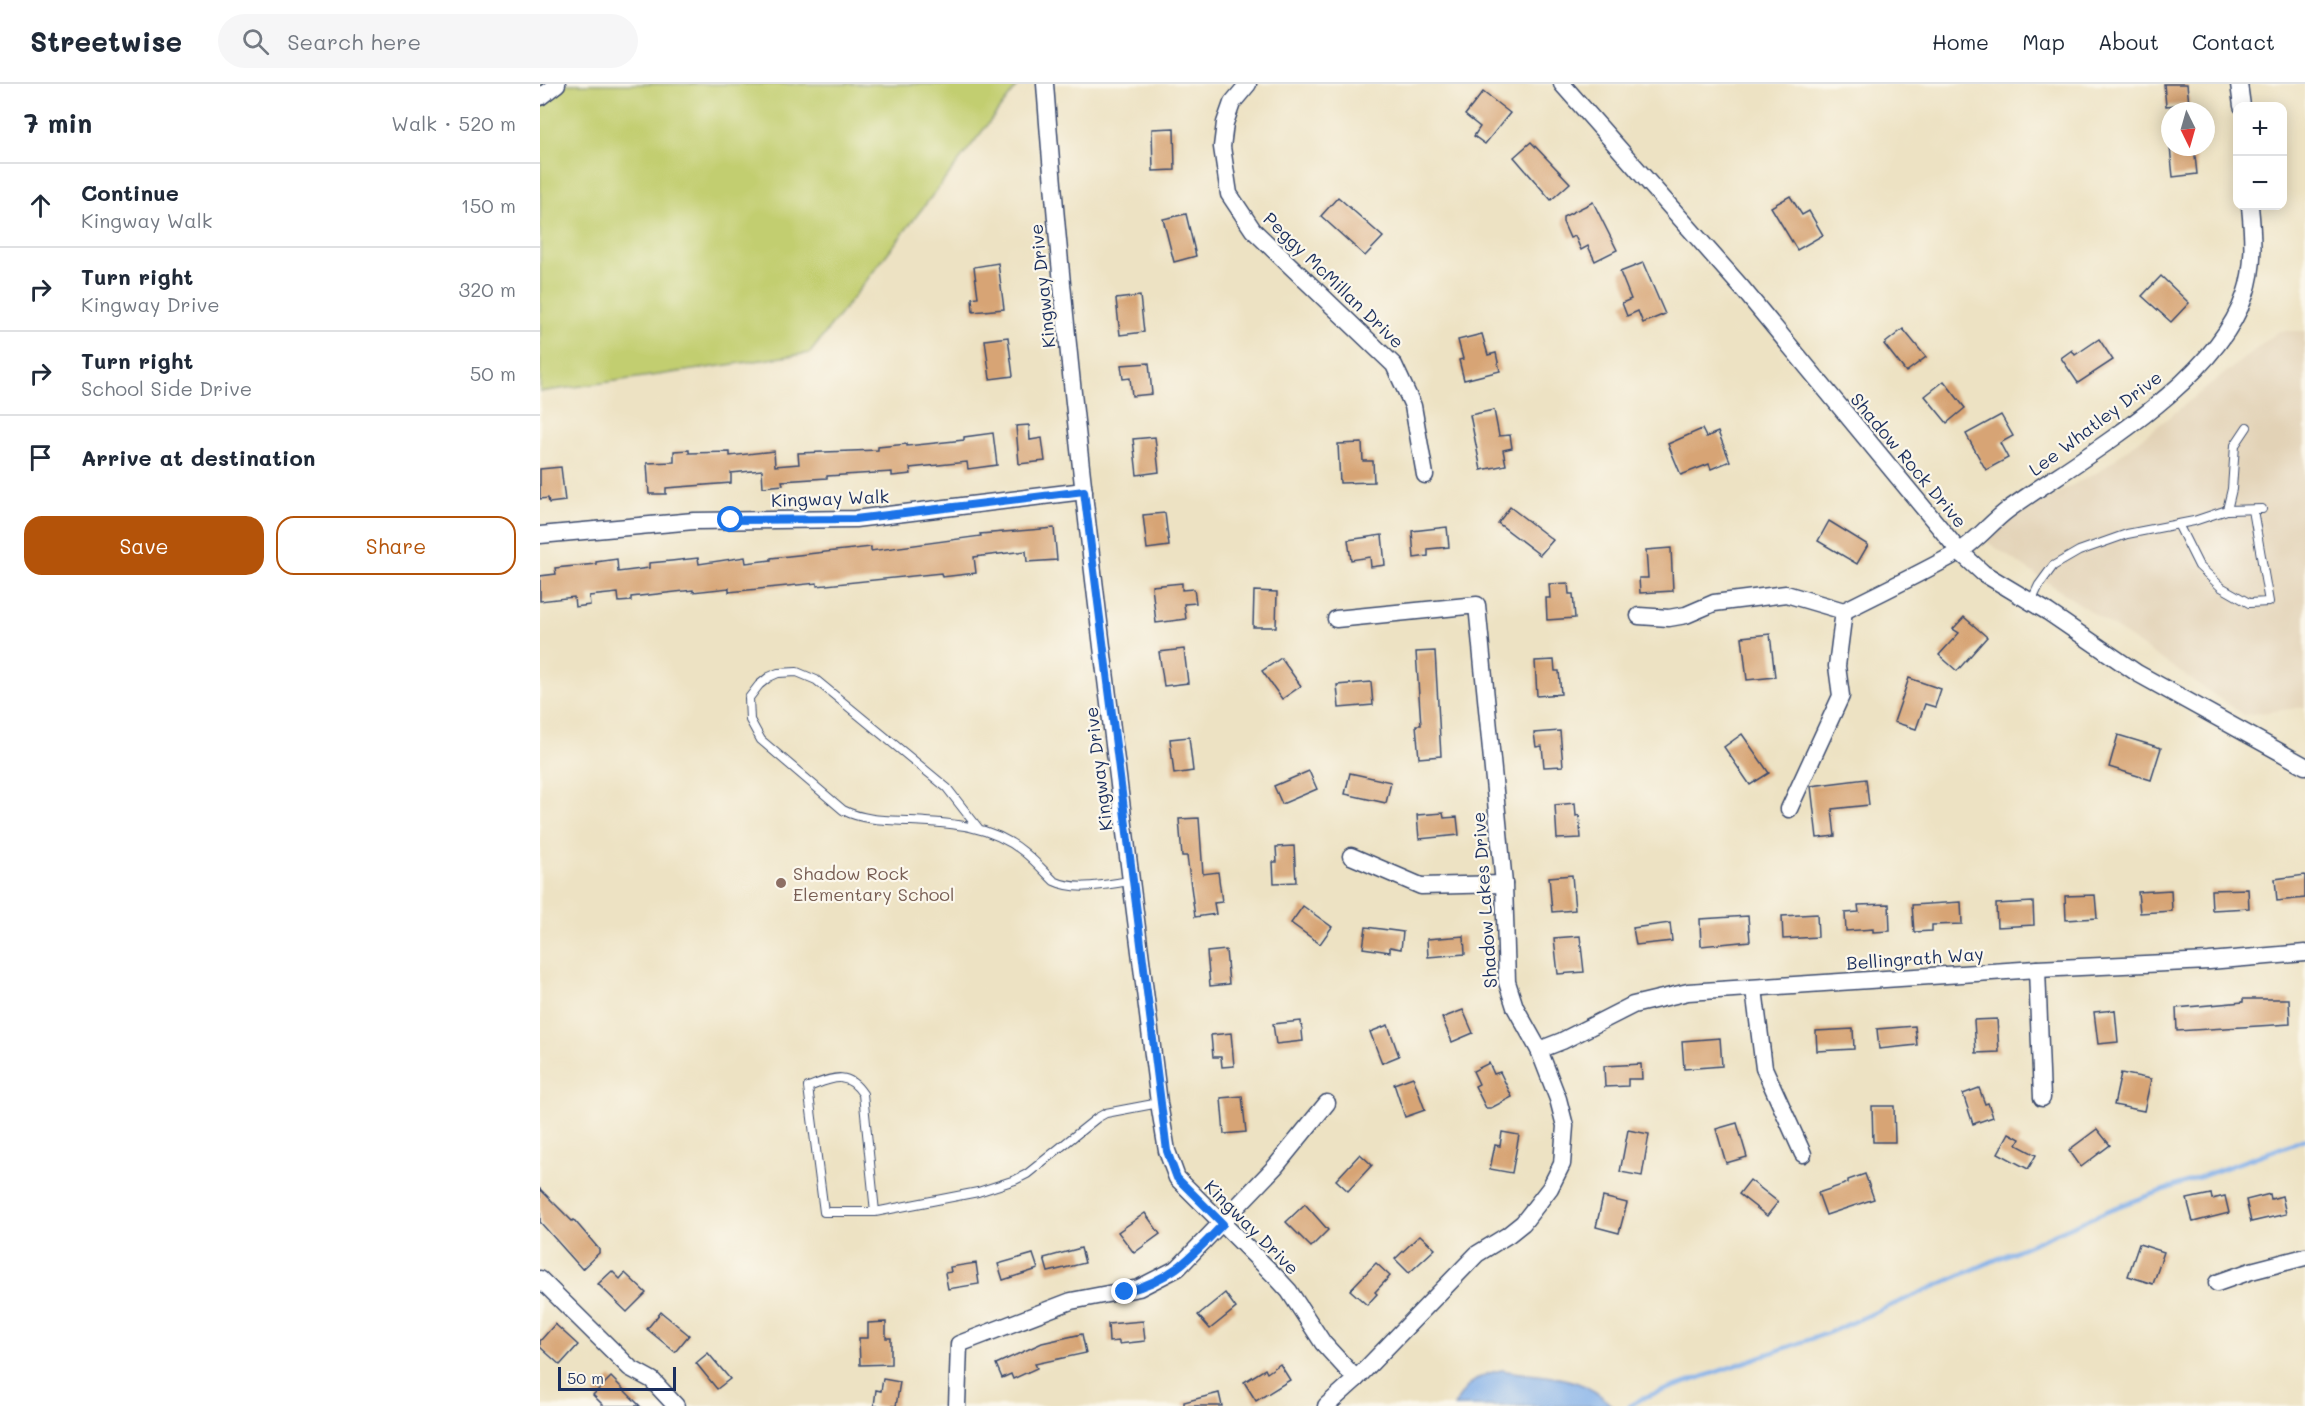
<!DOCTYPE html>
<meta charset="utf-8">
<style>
body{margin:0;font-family:Mali,sans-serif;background:#f6f6f7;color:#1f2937}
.controls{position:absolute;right:18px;top:18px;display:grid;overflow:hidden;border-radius:12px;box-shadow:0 3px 15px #0003}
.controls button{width:54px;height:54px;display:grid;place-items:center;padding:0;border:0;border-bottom:2px solid #e0e1e3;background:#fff;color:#1f2937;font:30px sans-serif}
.compass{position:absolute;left:1621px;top:18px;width:54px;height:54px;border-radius:50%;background:#fff;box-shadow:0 3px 15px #0003;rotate:175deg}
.scale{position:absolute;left:18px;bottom:15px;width:118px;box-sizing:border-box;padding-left:6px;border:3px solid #1b2f5e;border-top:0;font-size:16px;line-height:21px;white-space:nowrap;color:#1b2f5e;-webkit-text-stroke:4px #fbf7ec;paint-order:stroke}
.stop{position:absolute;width:18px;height:18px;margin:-14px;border:4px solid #1a73e8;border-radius:50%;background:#fff}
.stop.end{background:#1a73e8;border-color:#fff;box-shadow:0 2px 6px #0008}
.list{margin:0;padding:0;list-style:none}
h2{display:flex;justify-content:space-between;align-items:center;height:78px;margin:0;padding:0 24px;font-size:26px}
h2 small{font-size:20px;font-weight:400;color:#747a83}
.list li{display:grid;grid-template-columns:39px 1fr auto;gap:18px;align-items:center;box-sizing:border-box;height:84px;padding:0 24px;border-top:2px solid #e0e1e3}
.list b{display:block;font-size:22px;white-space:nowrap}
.list p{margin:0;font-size:20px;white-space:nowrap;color:#747a83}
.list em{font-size:20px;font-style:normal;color:#747a83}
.actions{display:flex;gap:12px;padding:18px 24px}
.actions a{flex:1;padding:14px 0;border:2px solid #b45309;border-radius:18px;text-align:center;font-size:21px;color:#b45309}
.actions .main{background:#b45309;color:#fff}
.icon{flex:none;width:33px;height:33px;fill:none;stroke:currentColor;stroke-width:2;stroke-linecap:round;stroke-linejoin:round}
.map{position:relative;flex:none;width:1765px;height:1322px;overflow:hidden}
header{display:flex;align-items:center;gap:36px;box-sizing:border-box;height:84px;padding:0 30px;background:#fff;border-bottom:2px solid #e0e1e3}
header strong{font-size:28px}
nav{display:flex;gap:33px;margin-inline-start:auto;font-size:21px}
.search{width:420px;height:54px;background:#f6f6f7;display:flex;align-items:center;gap:15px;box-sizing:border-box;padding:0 21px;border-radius:33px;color:#747a83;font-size:22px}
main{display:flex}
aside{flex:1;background:#fff}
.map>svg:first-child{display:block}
.built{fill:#e2d2b6}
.green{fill:#c2ce70;stroke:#6e7e67;stroke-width:1.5}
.water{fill:#7faee9;stroke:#4d6ea4;stroke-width:1.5}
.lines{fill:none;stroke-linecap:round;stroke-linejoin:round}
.stream{stroke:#7faee9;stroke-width:4.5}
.building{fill:#d7a475}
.lane-casing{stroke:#3a4a6d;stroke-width:10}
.street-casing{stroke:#3a4a6d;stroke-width:19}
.lane{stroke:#fff;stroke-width:8}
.street{stroke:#fff;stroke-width:16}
.route{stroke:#1a73e8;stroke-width:8}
.education-dot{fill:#8d6e63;stroke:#fbf7ec;stroke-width:2}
.labels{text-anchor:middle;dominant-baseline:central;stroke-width:4.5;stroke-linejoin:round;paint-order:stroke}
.street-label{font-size:18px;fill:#1b2f5e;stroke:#fbf7ec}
.education-label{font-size:18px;fill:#785e54;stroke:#fbf7ec;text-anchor:start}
</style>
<header>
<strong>Streetwise</strong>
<div class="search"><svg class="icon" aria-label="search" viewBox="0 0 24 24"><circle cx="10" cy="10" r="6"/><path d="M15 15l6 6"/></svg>Search here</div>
<nav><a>Home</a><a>Map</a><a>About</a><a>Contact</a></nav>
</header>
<main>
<aside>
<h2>7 min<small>Walk · 520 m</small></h2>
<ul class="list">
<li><svg class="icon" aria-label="ahead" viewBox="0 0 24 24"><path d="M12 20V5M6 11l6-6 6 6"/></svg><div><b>Continue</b><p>Kingway Walk</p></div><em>150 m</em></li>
<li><svg class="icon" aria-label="right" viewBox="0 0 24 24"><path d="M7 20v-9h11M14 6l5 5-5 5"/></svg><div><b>Turn right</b><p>Kingway Drive</p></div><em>320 m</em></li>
<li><svg class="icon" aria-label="right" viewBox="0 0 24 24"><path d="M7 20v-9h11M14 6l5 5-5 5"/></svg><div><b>Turn right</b><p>School Side Drive</p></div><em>50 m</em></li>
<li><svg class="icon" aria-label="arrive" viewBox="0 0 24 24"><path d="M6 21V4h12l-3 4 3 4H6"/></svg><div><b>Arrive at destination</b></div></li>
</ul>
<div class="actions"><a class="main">Save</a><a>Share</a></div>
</aside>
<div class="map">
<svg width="1765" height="1322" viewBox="0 0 1765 1322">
<rect width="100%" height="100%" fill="#fbf7ec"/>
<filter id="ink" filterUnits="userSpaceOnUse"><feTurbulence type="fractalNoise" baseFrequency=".0167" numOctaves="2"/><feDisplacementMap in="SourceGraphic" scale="12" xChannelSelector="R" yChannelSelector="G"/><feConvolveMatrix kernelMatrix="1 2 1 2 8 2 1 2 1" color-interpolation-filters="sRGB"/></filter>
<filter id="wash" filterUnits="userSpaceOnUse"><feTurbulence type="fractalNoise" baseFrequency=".008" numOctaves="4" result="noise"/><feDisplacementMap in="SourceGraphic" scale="24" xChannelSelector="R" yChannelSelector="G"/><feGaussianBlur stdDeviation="1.35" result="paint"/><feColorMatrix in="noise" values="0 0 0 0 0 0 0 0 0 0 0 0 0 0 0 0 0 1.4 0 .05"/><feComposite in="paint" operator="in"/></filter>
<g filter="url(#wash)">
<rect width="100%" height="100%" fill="#ede2c3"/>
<polygon class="built" points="1739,247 1765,247 1765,623 1704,631 1437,451 1560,387"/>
<polygon class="green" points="0,0 479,0 270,269 0,308"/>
<path class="water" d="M 962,1286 C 1004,1295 1039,1287 1072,1322 L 914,1322 C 925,1301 939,1290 962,1286 Z"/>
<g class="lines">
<polyline class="stream" points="1089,1322 1105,1313 1288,1249 1574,1124 1765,1055"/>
</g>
<g id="blocks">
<g class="building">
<polygon points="1624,0 1647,0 1649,20 1626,22"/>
<polygon points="943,8 970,29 945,60 934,52 940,43 925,31"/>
<polygon points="634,44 635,86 613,87 612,45"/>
<polygon points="991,58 1030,99 1011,116 974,73"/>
<polygon points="1630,63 1654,63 1657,90 1633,93"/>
<polygon points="1250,112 1262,131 1269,127 1283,151 1257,166 1231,123"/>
<polygon points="798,113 843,153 825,172 781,132"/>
<polygon points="1053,118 1077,166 1055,177 1048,162 1041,166 1035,152 1030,154 1023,138 1023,133"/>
<polygon points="646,130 656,172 634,178 623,135"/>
<polygon points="458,179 464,225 433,228 432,214 438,213 434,183"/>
<polygon points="1103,179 1125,230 1103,239 1098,227 1087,232 1082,219 1091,215 1080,188"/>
<polygon points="1621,192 1649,219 1631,238 1602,212"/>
<polygon points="600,212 604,248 580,251 576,215"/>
<polygon points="1363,245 1386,273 1366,288 1344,260"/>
<polygon points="942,250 948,271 956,269 960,287 924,296 919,276 923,275 918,256"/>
<polygon points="468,253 473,292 450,295 445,256"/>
<polygon points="1559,255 1573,276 1538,299 1521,274 1532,266 1535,271"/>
<polygon points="609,279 612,310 592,312 590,294 583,295 581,281"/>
<polygon points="1404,297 1425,324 1407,339 1385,312"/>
<polygon points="954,326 959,352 970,351 972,364 963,366 966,381 941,386 930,331"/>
<polygon points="1461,331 1473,352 1460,359 1468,374 1446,386 1426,350"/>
<polygon points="489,341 490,356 502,354 505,377 479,380 476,342"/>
<polygon points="1162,345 1166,353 1178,348 1190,377 1171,385 1169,380 1141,391 1128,360"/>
<polygon points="453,349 457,381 428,385 427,378 370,384 371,390 352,392 352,388 287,392 287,394 242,397 243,401 223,403 222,386 191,389 191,399 126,404 126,410 109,410 107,379 134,378 134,367 149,366 149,369 190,368 190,372 234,367 235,382 259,380 258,369 338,366 338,363 367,360 367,362 424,356 424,353"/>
<polygon points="615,353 619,388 597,391 593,355"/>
<polygon points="822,359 823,377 833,377 834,398 800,399 798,360"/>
<polygon points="21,383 25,417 9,419 8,414 0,415 0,385"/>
<polygon points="970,423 1013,456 1000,471 958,439"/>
<polygon points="625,429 629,462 607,465 603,431"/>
<polygon points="1289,437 1328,461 1317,480 1278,457"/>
<polygon points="907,443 909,463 888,465 888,472 874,474 872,447"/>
<polygon points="514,444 517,476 487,478 486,467 434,473 436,489 402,493 401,489 277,502 277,499 189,508 189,504 153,508 153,506 91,513 91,517 79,518 78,509 49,512 50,521 35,523 34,513 0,517 0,492 16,490 15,484 56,480 56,478 77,475 78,488 109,484 109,479 131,477 158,474 159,480 205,473 206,479 231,476 231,474 331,463 331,467 441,452 440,450"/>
<polygon points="842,451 845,481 831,483 830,473 811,476 808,456"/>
<polygon points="1131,464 1133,507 1100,509 1099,494 1108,494 1106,466"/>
<polygon points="642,499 642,506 654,505 656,519 644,520 646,535 616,539 612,502"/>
<polygon points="1028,499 1029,510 1033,510 1035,534 1007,536 1006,514 1010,514 1009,500"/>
<polygon points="714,507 737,508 736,543 713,543"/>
<polygon points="1424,533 1447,553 1417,587 1399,571 1419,549 1413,545"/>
<polygon points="1230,550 1235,593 1207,596 1202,553"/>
<polygon points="644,565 648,599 624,602 619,568"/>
<polygon points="895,567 901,672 879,674 876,641 881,641 876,568"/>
<polygon points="741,574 761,602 742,615 722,587"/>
<polygon points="1014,576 1015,587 1019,587 1021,610 997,612 995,577"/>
<polygon points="1369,594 1401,605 1395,623 1385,620 1376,645 1354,638"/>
<polygon points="831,598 833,621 799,624 797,601"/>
<polygon points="1020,647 1023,682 1004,683 1002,662 996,663 994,649"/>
<polygon points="1202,650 1229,689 1210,701 1184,663"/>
<polygon points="1578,651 1621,664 1611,696 1569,683"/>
<polygon points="649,653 653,687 634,690 630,655"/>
<polygon points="769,687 777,705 742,720 734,702"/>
<polygon points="810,689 851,698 846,719 805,710"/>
<polygon points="1326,695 1329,721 1292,725 1295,752 1277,754 1271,702"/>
<polygon points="1035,719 1036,732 1039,731 1041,754 1017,755 1015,721"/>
<polygon points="903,729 904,734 917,733 919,751 879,755 877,731"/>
<polygon points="659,734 663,790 678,788 682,818 674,819 676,830 655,833 647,772 642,772 639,735"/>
<polygon points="754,762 756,798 734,799 733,778 737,778 736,763"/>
<polygon points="1032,791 1035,826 1012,828 1009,793"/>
<polygon points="1765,791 1765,814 1737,817 1735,795"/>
<polygon points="1708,805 1709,824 1672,826 1671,806"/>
<polygon points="1631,806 1632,827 1600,829 1598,808"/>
<polygon points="1555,811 1557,834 1526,836 1525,812"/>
<polygon points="1421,818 1422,840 1392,841 1392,847 1374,848 1372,821"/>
<polygon points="1493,818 1494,841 1457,843 1456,820"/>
<polygon points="1349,820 1350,847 1333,848 1333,845 1306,847 1305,829 1319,828 1318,821"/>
<polygon points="763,822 792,843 780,860 751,839"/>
<polygon points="1277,830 1278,853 1243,855 1242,832"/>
<polygon points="1208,832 1210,857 1161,862 1160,835"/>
<polygon points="1130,839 1132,857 1096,861 1093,844"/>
<polygon points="826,843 863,848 861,865 850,863 850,868 823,864"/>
<polygon points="924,852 925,870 888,873 887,855"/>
<polygon points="1040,852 1044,888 1018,890 1014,854"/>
<polygon points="686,866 689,900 670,902 667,868"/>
<polygon points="1703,915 1749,915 1750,940 1637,947 1636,924 1703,918"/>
<polygon points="923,926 933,949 912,958 902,934"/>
<polygon points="1575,926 1578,958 1558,960 1554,928"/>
<polygon points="1457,935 1459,968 1436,969 1434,936"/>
<polygon points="761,937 763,957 736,960 733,940"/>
<polygon points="848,941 859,972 842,979 830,948"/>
<polygon points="1375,942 1377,961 1339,965 1337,945"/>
<polygon points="1313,945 1314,965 1277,967 1276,947"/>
<polygon points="691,949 694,982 682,983 681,973 673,973 671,951"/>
<polygon points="1180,954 1182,982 1144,985 1142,957"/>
<polygon points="949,979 954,990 960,988 972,1013 951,1024 946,1024 935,1002 939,1000 933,987"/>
<polygon points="1101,980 1102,995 1088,995 1088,1002 1065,1003 1064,982"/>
<polygon points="1581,989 1611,995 1604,1027 1574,1021"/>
<polygon points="873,993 885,1026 865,1033 854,1000"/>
<polygon points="1439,1004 1445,1020 1448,1019 1453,1033 1433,1040 1423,1010"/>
<polygon points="702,1012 706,1048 684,1050 681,1014"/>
<polygon points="1332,1022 1354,1022 1355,1058 1333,1058"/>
<polygon points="1197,1039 1207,1073 1186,1079 1176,1045"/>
<polygon points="1557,1045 1570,1061 1541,1083 1529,1066"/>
<polygon points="1088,1046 1109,1050 1102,1092 1080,1088"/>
<polygon points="962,1048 979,1051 972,1089 950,1085 955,1061 960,1062"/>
<polygon points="1469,1049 1480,1055 1477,1061 1496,1071 1488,1085 1458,1069"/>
<polygon points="820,1070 832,1081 808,1107 796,1096"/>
<polygon points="1325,1090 1334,1115 1286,1131 1278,1109 1308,1099 1308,1096"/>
<polygon points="1210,1096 1238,1118 1227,1132 1199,1110"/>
<polygon points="0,1105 32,1137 34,1136 59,1165 59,1169 42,1185 0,1138"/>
<polygon points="1671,1110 1672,1115 1685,1112 1689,1129 1653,1138 1647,1115"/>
<polygon points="1730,1110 1731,1115 1742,1112 1746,1130 1711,1138 1706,1116"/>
<polygon points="1063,1113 1087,1119 1079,1149 1056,1143"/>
<polygon points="765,1120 788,1146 771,1163 746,1138"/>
<polygon points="605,1129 620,1150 594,1169 578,1148"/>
<polygon points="880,1151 895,1165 869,1189 855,1175"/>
<polygon points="1599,1160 1624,1168 1613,1200 1588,1192"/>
<polygon points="541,1164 545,1179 508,1188 504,1174"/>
<polygon points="493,1170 498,1185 463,1196 458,1180"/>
<polygon points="436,1179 439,1200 408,1205 405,1189 411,1188 410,1183"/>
<polygon points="836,1179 850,1192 835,1208 837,1210 827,1221 810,1206"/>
<polygon points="72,1187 80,1195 85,1189 106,1209 87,1228 58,1200"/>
<polygon points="685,1209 696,1224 670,1245 658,1231"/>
<polygon points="121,1228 149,1251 135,1268 107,1245"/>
<polygon points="603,1237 605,1257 579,1260 579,1257 569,1258 568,1240"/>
<polygon points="346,1238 346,1254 351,1254 351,1280 320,1281 319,1254 328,1254 328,1239"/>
<polygon points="15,1240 38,1261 20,1281 0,1263 0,1257"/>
<polygon points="542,1250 546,1269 495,1280 497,1284 473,1295 471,1290 462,1294 456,1280 502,1259"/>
<polygon points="168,1269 190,1295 177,1305 156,1279"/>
<polygon points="740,1280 750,1296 716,1317 704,1298 725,1285 727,1289"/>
<polygon points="71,1293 100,1322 64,1322 53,1311"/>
<polygon points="343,1295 360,1298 356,1322 334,1322 336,1306 341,1307"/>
<polygon points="679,1309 682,1322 644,1322 644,1318"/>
</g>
</g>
</g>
<g filter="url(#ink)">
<use href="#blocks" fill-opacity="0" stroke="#3a4a6d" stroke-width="1.5"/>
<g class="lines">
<defs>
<g id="lane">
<polyline points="1687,426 1692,405 1695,361 1707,343"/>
<polyline points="1638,440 1659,482 1681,503 1709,519 1729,518 1713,426"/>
<polyline points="1491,518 1499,501 1513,482 1539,467 1587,450 1654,437 1687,426 1722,425"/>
<path d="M 439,745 L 407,704 L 276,596 L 257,588 L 238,589 L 229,593 L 219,601 L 209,614 L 210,636 L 221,656 L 303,726 C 324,737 348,736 371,737 C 411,739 451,741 484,768 C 495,777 504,787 514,797 C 537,808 567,800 591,797"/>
<path d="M 335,1128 L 323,1010 C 307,985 291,995 268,1003 L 284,1128 L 335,1128 L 438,1108 L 475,1096 L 487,1090 L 557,1034 L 566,1029 L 619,1019"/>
</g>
<g id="street">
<path d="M 505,0 C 530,341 577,680 619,1019 L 627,1067 L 637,1094 L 737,1194 L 749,1207 L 783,1259 L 816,1295"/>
<polyline points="708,0 692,19 685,39 682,63 689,110 713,146 854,281 873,322 885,391"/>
<polyline points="1022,0 1202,204 1419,467 1443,489 1508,528 1597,589 1765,682"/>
<polyline points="1699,0 1702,22"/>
<polyline points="0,13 17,0"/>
<polyline points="0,451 154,437 315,435 544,407"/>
<polyline points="1099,532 1129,534 1146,531 1174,519 1246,510 1304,527"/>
<path d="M 1249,725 L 1301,612 L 1297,582 L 1304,527 C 1341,508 1380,490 1417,469 C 1436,458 1451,438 1469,425 C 1543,372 1674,301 1705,211 C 1715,182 1713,152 1710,122"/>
<polyline points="811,772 881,802 964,800"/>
<polyline points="1497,885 1502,1014"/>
<polyline points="1214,905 1224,984 1263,1070"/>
<polyline points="999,966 1022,957 1093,921 1148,908 1497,885 1669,877 1765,869"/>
<polyline points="0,1195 90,1284 112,1296 136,1322"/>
<polyline points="1677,1199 1711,1187 1765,1173"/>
<polyline points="417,1322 419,1260 531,1217 599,1204 638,1184 735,1083 787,1019"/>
<polyline points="786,1322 816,1295 937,1170 968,1151 983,1139 1010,1104 1022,1080 1025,1042 1018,1015 999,966 975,923 967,898 964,800 937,521 796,535"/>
</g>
</defs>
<use href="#lane" class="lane-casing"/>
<use href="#street" class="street-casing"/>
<use href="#lane" class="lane"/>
<use href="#street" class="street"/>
</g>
</g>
<g class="lines" filter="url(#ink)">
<path class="route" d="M 191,436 L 315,435 L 544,407 L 627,1067 L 637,1094 L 683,1140 C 650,1174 633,1195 585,1208"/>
</g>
<circle class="education-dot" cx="241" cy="799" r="6"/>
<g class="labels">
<g class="street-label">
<text transform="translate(794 196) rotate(44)">Peggy McMillan Drive</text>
<text transform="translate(502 202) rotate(-96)">Kingway Drive</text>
<text transform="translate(1555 339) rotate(-37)">Lee Whatley Drive</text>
<text transform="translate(1369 376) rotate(50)">Shadow Rock Drive</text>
<text transform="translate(290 414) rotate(-2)">Kingway Walk</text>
<text transform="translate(558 685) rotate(-97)">Kingway Drive</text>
<text transform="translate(944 816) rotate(-94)">Shadow Lakes Drive</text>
<text transform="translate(1375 874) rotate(-4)">Bellingrath Way</text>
<text transform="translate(712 1143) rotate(45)">Kingway Drive</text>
</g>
<g class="education-label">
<text x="253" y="789">Shadow Rock<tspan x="253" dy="21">Elementary School</tspan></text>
</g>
</g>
</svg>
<div class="controls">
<button>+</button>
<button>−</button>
</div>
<svg class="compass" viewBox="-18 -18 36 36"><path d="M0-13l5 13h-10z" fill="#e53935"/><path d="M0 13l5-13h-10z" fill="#747a83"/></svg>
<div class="scale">50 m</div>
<div class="stop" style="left:191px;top:436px"></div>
<div class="stop end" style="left:585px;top:1208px"></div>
</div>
</main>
